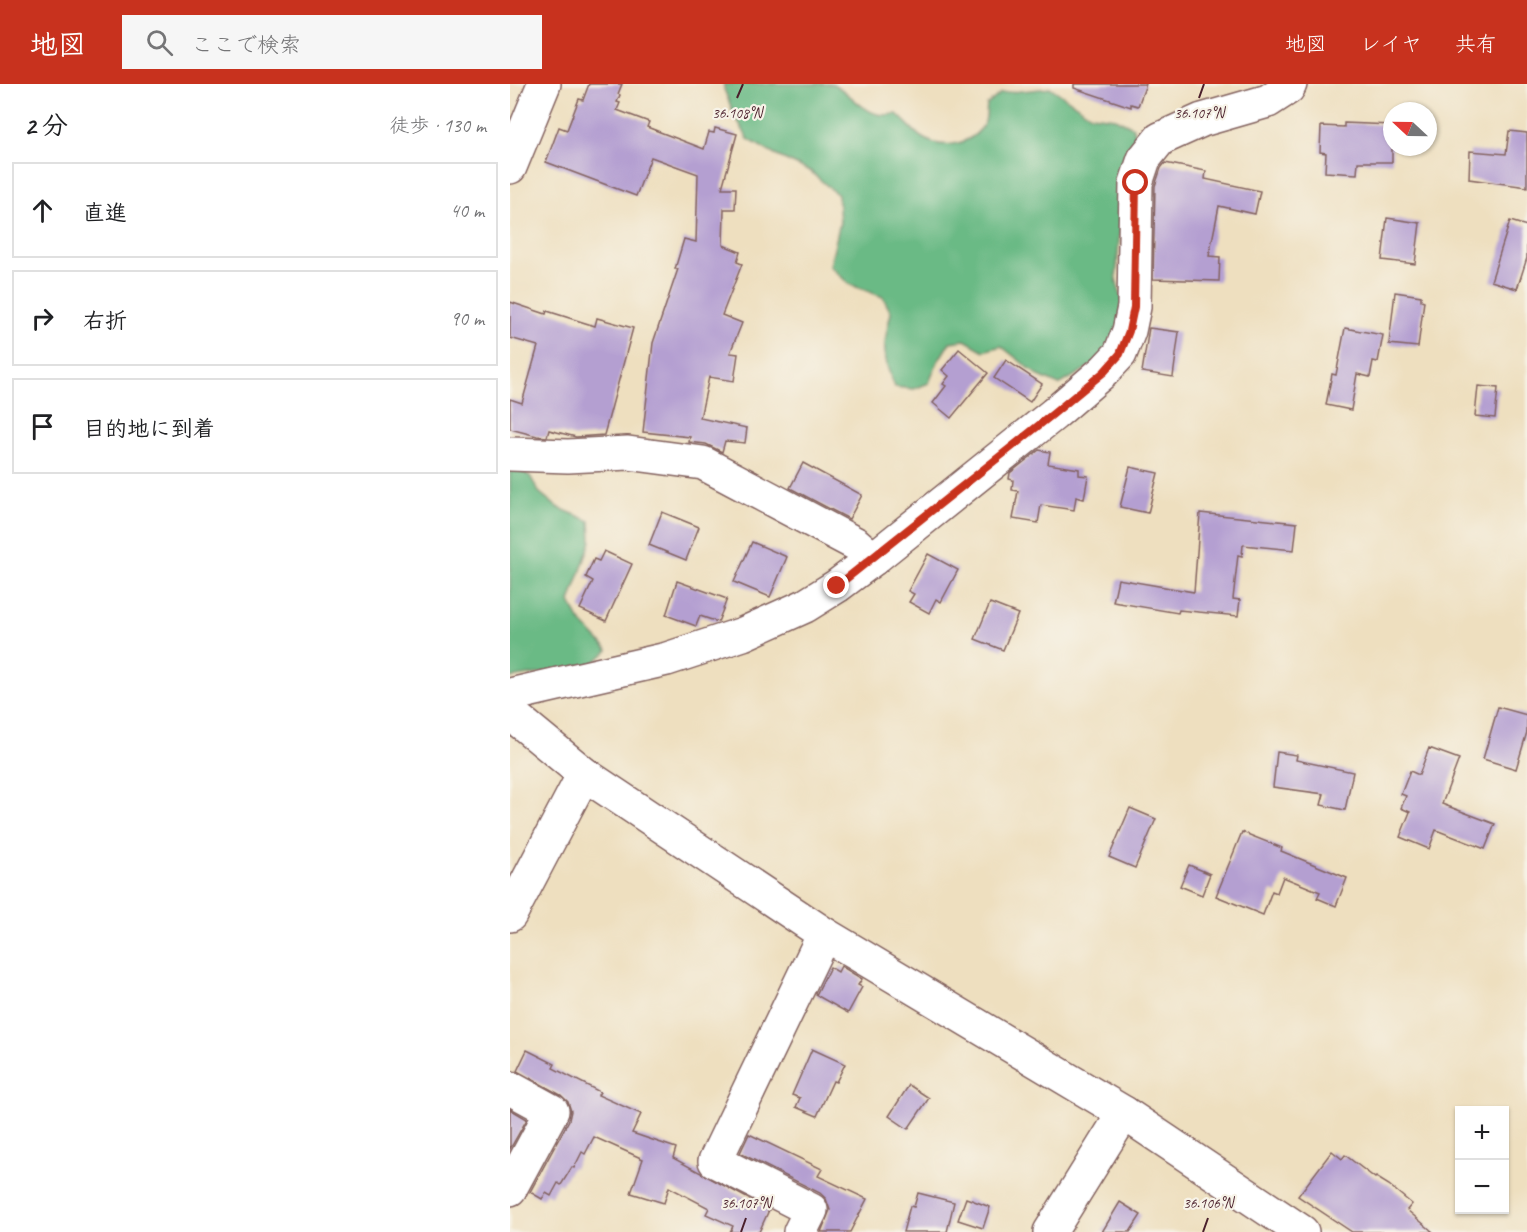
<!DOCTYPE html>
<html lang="ja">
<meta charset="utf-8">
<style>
body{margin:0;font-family:Caveat,"Klee One",sans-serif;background:#f6f6f6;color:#202124}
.controls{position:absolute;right:18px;bottom:18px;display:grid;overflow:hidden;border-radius:0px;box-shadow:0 2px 4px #0004}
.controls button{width:54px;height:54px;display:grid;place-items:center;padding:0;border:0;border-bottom:2px solid #e0e0e0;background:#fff;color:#202124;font:30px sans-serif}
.compass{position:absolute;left:873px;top:18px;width:54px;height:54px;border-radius:50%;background:#fff;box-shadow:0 2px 4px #0004;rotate:292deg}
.stop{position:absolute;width:18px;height:18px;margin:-14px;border:4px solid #c8321e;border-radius:50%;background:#fff}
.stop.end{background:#c8321e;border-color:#fff;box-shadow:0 2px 6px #0008}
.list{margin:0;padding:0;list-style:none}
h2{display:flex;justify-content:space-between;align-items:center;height:78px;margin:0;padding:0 24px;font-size:26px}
h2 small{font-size:20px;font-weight:400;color:#757577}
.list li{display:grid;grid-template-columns:39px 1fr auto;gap:18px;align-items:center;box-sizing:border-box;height:96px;margin:0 12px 12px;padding:0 12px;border:2px solid #e0e0e0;border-radius:0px}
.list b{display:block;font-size:22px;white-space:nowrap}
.list em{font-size:20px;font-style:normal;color:#757577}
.icon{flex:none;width:33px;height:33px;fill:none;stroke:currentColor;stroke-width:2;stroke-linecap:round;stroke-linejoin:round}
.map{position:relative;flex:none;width:1017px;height:1148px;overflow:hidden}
header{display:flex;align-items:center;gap:36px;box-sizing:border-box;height:84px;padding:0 30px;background:#c8321e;color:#fff}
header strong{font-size:28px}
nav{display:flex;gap:33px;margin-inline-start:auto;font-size:21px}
.search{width:420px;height:54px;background:#f6f6f6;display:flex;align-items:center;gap:15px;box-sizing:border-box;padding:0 21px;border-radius:0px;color:#757577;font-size:22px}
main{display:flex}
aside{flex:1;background:#fff}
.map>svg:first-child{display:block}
.forest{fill:#6aba85;stroke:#5a6c58;stroke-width:1.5}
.building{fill:#b49fd1}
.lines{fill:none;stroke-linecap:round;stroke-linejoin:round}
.minor-casing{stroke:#83625f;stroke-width:36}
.highway-casing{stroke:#83625f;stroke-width:36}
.minor{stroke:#fff;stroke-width:33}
.highway{stroke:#fff;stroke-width:33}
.route{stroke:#c8321e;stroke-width:8}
.ticks{fill:none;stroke:#4a1f2b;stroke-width:2}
.ticks-label{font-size:15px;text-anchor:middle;fill:#4a1f2b;stroke:#f7f3e8;stroke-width:4.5;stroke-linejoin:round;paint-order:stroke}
</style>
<header>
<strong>地図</strong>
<div class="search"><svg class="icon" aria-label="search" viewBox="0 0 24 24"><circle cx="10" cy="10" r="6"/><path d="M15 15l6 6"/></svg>ここで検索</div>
<nav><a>地図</a><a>レイヤ</a><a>共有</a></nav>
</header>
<main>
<aside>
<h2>2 分<small>徒歩 · 130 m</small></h2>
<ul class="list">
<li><svg class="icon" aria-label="ahead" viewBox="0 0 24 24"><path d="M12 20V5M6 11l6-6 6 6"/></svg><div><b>直進</b></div><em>40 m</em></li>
<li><svg class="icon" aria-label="right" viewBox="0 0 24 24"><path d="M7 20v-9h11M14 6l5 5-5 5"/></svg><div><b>右折</b></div><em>90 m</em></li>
<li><svg class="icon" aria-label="arrive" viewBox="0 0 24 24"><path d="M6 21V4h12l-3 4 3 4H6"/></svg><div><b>目的地に到着</b></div></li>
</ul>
</aside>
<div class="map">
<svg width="1017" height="1148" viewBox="0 0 1017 1148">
<rect width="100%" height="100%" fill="#f7f3e8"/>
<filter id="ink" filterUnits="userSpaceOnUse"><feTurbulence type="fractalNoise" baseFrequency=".0167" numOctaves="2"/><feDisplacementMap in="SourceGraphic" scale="12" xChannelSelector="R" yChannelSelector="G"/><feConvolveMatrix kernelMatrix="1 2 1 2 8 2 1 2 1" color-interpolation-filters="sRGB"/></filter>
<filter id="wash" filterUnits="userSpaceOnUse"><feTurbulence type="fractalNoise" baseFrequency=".008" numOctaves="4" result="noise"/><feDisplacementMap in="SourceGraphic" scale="24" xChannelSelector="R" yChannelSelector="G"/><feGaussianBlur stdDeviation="1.35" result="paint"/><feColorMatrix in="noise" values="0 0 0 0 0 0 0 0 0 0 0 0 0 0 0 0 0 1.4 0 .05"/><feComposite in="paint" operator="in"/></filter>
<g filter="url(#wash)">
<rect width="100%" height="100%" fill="#eedfbf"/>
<g class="forest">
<path d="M 214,0 L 323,0 C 339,8 350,25 367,30 C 373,32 381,30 387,30 C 393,35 406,50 411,53 C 431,66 461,62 474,40 C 477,35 476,27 477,21 L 491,9 L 541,4 L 581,31 L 605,34 L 623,43 L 627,60 L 610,143 L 606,196 L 625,256 L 549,301 L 529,292 L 491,262 L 474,267 L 455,256 L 440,258 L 427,279 L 419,299 L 404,305 L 385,303 C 371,272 373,261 381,229 L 373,213 L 339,200 L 320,182 L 330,138 L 328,111 L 300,87 L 265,71 L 238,55 L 223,28 L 214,5 Z"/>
<polygon points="0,381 20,392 29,408 47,423 80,437 81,457 60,518 69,536 98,566 84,579 49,587 0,594"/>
</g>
<g id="blocks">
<g class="building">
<polygon points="79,0 112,0 108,10 110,11 107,18 110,19 107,26 139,38 137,43 194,65 199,48 204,49 205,44 227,50 212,104 226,104 225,125 214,125 213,161 230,168 227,178 232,180 212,231 232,239 220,269 228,270 224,297 199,293 190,334 237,344 235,359 215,357 212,368 196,360 179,358 180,353 133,348 143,259 168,185 165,185 174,155 186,158 188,90 141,73 126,112 36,78 49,43 57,46 69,15 73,16"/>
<polygon points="564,0 636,0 628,22 621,20 621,23 564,4"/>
<polygon points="834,39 882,41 882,78 848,78 847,90 815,88 816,69 810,68 811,42 834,43"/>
<polygon points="999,47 1017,49 1017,103 959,95 960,67 996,70"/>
<polygon points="655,79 696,87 695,95 750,107 745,130 709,122 699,172 710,173 709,197 643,195 645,102 651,84"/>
<polygon points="877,134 910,139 905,180 872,176"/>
<polygon points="1000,137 1017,142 1017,174 1007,205 981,197"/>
<polygon points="885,208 911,212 911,216 914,217 908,263 879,260"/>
<polygon points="0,218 36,230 37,227 85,242 87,234 123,244 94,351 66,353 39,346 37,353 27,352 0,345 0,315 12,319 28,262 0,254"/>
<polygon points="639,244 669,248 663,293 632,288"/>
<polygon points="835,244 873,251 868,278 863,277 860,293 847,290 841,326 816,321 822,290 826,291"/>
<polygon points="449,265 478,289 441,334 423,319 436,302 433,300 439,292 432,286"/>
<polygon points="496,276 532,300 520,318 484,294"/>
<polygon points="968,302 988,304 985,334 965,332"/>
<polygon points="529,366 540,368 538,380 569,385 569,391 578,392 574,415 566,413 564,426 531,421 528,439 503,435 508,407 502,406 503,396 499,395 500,389"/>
<polygon points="293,379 352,411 339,435 280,404"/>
<polygon points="620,383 648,389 638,429 610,423"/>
<polygon points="152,428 189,443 176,476 139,461"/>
<polygon points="690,429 787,439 784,466 733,461 732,472 728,471 723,515 730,516 728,532 669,526 668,529 603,518 608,495 684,508"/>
<polygon points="242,458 277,473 260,513 224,498"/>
<polygon points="94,467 122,480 96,537 70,525 83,497 76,493 84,475 89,477"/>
<polygon points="418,470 448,486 431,518 426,515 419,529 399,518 404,510 398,507"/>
<polygon points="167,497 217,515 208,538 190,532 186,542 156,531"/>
<polygon points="480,519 508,530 493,566 465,555"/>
<polygon points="988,623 1017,631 1017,648 1006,685 973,675"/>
<polygon points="919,664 949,675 932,720 985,740 975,765 926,746 919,765 890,753 900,728 891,724 896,712 891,710 900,687 909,691"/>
<polygon points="767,668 787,671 786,676 843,688 835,726 811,721 814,710 763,703"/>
<polygon points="620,724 646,735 625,784 599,773"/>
<polygon points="732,748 772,764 771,767 837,794 826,822 807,814 810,808 773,793 767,809 762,807 753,831 706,812"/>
<polygon points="679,781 700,790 692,811 670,802"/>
<polygon points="331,882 352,895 348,901 352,903 338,929 306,911 320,883 328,888"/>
<polygon points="302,965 335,980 326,998 323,997 307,1032 286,1023 290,1014 282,1011"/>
<polygon points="17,966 45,980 43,984 90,1008 88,1011 131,1030 122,1049 166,1064 163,1074 259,1126 249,1148 220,1148 223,1142 196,1130 199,1124 159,1103 154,1119 121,1109 133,1075 84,1053 75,1070 72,1068 64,1084 62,1083 51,1101 48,1099 41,1112 36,1109 32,1115 20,1108 59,1036 61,1027 58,1018 51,1011 7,987"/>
<polygon points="399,1001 419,1014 398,1045 379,1032"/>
<polygon points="0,1025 17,1035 0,1065"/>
<polygon points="239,1050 312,1085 308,1092 357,1115 340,1148 311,1148 320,1126 316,1115 310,1109 230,1069"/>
<polygon points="822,1067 832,1075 835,1071 865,1094 866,1093 879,1101 902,1120 897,1126 923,1148 842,1148 788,1112"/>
<polygon points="408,1109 444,1118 437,1148 393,1148 400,1122 404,1123"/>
<polygon points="456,1114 480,1123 473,1144 448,1136"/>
<polygon points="610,1118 631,1131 620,1148 592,1148"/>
</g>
</g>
</g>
<g filter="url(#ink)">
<use href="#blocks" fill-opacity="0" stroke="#83625f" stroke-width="1.5"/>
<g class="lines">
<defs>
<g id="minor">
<polyline points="0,370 58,372 118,369 193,379 346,460 363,475"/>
<polyline points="0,611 157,575 233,550 295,522 327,502 363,475 544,330 594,287 610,270 619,247 624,223 626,99 634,75 650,55 692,36 758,17 778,4 780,0"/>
<polyline points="0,629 74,690 314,850 614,1029 792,1148"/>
<polyline points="0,831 74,690"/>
<polyline points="0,1004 42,1027 0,1105"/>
<polyline points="290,1148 301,1126 205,1077 314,850"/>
<polyline points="540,1148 614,1029"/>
</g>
<polyline id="highway" points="0,83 34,0"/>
</defs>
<use href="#minor" class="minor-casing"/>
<use href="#highway" class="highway-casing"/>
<use href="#minor" class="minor"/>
<use href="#highway" class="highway"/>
</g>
</g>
<g class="lines" filter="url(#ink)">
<polyline class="route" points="327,502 543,330 594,288 610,270 619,247 624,223 626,99"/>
</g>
<path class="ticks" d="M 227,14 L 233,0M 689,14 L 694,0M 231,1148 L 236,1134M 693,1148 L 698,1134"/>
<g class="ticks-label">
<text x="227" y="34">36.108°N</text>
<text x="689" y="34">36.107°N</text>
<text x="236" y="1124">36.107°N</text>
<text x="698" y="1124">36.106°N</text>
</g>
</svg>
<div class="controls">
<button>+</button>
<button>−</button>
</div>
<svg class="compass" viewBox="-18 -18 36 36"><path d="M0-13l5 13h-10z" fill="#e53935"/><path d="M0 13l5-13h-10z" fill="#757577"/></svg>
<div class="stop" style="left:626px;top:99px"></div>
<div class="stop end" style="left:327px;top:502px"></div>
</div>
</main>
